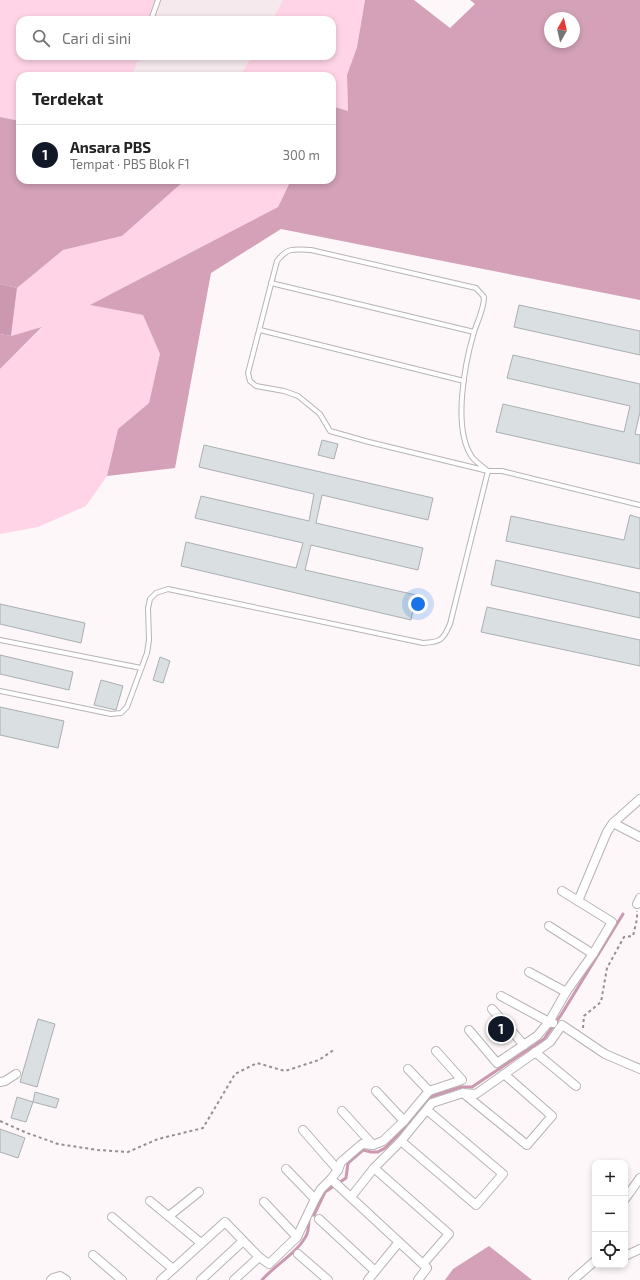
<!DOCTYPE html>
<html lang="id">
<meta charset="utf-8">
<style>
body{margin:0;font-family:"Exo 2",sans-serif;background:#f6f6f6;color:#222}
.controls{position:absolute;right:12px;bottom:12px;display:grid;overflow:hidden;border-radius:8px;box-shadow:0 2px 6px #0003}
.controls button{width:36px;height:36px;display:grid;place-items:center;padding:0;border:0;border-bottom:1px solid #e0e0e0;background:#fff;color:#222;font:20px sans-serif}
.compass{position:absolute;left:544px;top:12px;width:36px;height:36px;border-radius:50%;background:#fff;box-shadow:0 2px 6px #0003;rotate:8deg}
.you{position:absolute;left:418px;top:604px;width:14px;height:14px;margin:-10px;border:3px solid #fff;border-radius:50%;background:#1a73e8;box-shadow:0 0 0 6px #1a73e833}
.badge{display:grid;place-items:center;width:26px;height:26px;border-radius:50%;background:#111827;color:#fff;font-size:13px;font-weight:700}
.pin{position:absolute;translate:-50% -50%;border:2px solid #fff;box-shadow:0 1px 4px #0006}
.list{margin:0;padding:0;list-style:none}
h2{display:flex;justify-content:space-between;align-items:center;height:52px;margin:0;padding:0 16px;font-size:17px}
h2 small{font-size:13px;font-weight:400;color:#767676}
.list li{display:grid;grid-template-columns:26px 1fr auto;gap:12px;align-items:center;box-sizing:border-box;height:60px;padding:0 16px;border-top:1px solid #e0e0e0}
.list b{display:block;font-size:15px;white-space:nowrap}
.list p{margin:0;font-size:13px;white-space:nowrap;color:#767676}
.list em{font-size:13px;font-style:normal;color:#767676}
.icon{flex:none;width:22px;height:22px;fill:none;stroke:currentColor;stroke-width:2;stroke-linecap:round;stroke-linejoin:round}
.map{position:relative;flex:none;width:640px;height:1280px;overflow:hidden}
.search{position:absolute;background:#fff;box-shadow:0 2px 6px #0003;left:16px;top:16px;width:320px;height:44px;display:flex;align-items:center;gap:10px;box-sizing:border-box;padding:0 14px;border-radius:12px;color:#767676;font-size:15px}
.panel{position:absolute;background:#fff;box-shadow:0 2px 6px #0003;left:16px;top:72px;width:320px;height:112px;border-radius:12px}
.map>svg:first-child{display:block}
.built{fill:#f6e9ee}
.green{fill:#ffd4e7}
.forest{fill:#d4a1b8;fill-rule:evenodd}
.water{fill:#cb98af}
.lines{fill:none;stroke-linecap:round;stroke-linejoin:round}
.stream{stroke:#cb98af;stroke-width:3}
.building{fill:#dadfe2;stroke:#aaafb1}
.service-casing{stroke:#b8b3b5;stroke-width:6}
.minor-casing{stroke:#b8b3b5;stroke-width:10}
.path{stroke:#949092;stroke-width:2;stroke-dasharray:3 3;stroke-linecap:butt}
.service{stroke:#fff;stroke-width:4}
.minor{stroke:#fff;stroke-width:8}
</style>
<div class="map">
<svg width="640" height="1280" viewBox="0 0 640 1280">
<rect width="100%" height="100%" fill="#fdf7fa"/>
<g class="built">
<polygon points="158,0 283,0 272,20 151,20"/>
<polygon points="139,56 252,56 240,76 132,76"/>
</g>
<g class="green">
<polygon points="0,0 158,0 151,20 20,20 20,56 139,56 132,76 20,76 20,121 0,117"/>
<polygon points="283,0 365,0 357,47 347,75 348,111 332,106 332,76 240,76 252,56 332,56 332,20 272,20"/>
<polygon points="189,180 291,180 278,207 91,305 143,315 160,354 149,403 118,429 107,476 86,506 38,527 0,534 0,369 42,328 11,336 17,288 63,250 122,236 184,181"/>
</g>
<g class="forest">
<path d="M 365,0 L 414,0 L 450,28 L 475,4 L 470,0 L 640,0 L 640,300 L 281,229 L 211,273 L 175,468 L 107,476 L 118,429 L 149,403 L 160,354 L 143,315 L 90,305 L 278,207 L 291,180 L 332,180 L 332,106 L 348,111 L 347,75 L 357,47 ZM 550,18 L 574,18 L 574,42 L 550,42 Z"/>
<polygon points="0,117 20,121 20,180 189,180 184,181 122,236 63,250 17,288 0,284"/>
<polygon points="42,327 0,369 0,334 11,336"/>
<polygon points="489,1246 532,1280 445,1280 453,1269"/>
</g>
<polygon class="water" points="0,284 17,288 11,336 0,334"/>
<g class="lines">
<path class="stream" d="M 262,1280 C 275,1265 299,1252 307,1234 C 309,1229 309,1221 309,1215 L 314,1215 L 325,1192 L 346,1178 L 348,1163 L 363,1150 L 371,1152 L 378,1152 L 385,1148 L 411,1122 L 430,1097 L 461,1087 L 472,1087 L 544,1039 L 561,1015 L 623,914"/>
</g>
<g class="building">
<polygon points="519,305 640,331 640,355 514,327"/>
<polygon points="513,355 640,384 640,412 635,434 640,435 640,464 496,432 503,404 624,432 630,406 507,378"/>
<polygon points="322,440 338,444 334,459 318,455"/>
<polygon points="204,445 433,498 428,520 322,495 316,523 423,548 418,570 311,545 305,570 416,595 411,620 181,566 186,542 296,568 303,543 195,518 201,496 309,521 314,494 199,467"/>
<polygon points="630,515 640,518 640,569 506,541 511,516 624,540"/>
<polygon points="496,560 640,593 640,618 491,585"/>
<polygon points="0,604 85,623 81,643 0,624"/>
<polygon points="487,607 640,640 640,666 481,632"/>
<polygon points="0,655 73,672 69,690 0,674"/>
<polygon points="160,657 170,661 163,683 153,680"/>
<polygon points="101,680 123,686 116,710 94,705"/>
<polygon points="0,707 64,721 58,748 0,735"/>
<polygon points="38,1019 55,1024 37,1087 20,1082"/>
<polygon points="35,1092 59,1099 56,1108 33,1102"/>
<polygon points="17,1097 33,1102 26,1122 11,1118"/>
<polygon points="0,1129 25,1138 18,1158 0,1152"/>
</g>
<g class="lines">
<defs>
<g id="service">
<polyline points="151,20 158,0"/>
<polyline points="271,283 474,332"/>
<polyline points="260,330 464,381"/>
<path d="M 488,471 C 483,467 476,462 472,457 C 452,428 465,363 474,332 C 478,320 484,309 484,297 L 476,288 L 311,250 C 294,249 288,247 277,261 L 248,373 L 250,381 L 256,386 L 284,391 L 298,396 L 320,414 L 330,431 L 369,442 L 488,471 L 502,471 L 640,505"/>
<polyline points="0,640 141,668"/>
<path d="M 0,691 L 111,714 L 121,713 L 127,707 L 147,653 L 149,640 L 148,608 L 150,599 L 156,593 L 168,589 L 423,643 C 441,642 443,640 450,624 L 488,471"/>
</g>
<g id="minor">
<polyline points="613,823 640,837"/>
<polyline points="578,901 607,832 613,823 640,799"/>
<polyline points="637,904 640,898"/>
<polyline points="549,926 593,954"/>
<polyline points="529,972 566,992"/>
<polyline points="501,996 549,1022 553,1023"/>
<polyline points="492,1009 524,1045"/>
<polyline points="469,1030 497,1063 537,1036 549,1022 566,992 593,954 612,922 562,891"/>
<polyline points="535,1052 576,1086"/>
<polyline points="408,1069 429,1091"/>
<polyline points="0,1082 5,1081 16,1074"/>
<polyline points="376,1091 404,1121"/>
<polyline points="463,1093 527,1145 552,1116 504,1074"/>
<polyline points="342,1111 373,1145"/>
<polyline points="303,1130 338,1170"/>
<polyline points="401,1141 476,1205 503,1174 427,1110"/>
<polyline points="374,1168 449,1234 423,1264"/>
<polyline points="286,1169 315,1199"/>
<polyline points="331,1179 427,1268 418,1280"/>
<polyline points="351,1197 374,1168 401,1141 432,1103 463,1093 476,1094 550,1042 562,1025 605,1054 640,1069"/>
<polyline points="625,1199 640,1178"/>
<polyline points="150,1201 201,1243"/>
<polyline points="264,1202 297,1237"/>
<polyline points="169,1216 199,1192"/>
<polyline points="112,1217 173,1269"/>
<polyline points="319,1219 375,1271"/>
<polyline points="298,1254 328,1280"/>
<polyline points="93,1255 122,1280"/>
<polyline points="625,1256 640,1249"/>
<polyline points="51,1280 53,1278 60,1276 66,1280"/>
<polyline points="161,1280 225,1222 259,1257 269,1264 297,1237 315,1199 321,1189 331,1179 338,1170 341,1162 362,1144 373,1145 383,1141 404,1121 429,1091 462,1080 436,1051"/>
<polyline points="201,1280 243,1241"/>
<polyline points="234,1280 259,1257"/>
<polyline points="368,1280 399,1242"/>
<polyline points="573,1280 595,1261"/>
</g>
</defs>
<use href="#service" class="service-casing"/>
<use href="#minor" class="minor-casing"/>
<g class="path">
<polyline points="583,1028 584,1016 601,1002 607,968 624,937 633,936 637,919 637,911"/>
<polyline points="0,1121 27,1133 58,1144 98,1150 128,1152 158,1139 203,1128 235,1074 257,1063 285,1071 319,1060 335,1049"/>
</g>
<use href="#service" class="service"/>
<use href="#minor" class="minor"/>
</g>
</svg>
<div class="controls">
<button>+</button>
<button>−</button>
<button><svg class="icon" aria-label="locate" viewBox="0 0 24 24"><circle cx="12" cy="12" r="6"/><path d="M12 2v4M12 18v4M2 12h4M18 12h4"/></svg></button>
</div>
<svg class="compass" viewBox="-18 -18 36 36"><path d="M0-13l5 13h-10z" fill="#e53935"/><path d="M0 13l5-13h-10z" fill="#767676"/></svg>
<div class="you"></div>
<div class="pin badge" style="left:501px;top:1029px">1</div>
<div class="search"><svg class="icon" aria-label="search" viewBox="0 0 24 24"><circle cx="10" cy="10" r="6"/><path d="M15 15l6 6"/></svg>Cari di sini</div>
<section class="panel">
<h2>Terdekat<small></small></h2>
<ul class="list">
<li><span class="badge">1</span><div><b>Ansara PBS</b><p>Tempat · PBS Blok F1</p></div><em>300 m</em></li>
</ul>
</section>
</div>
